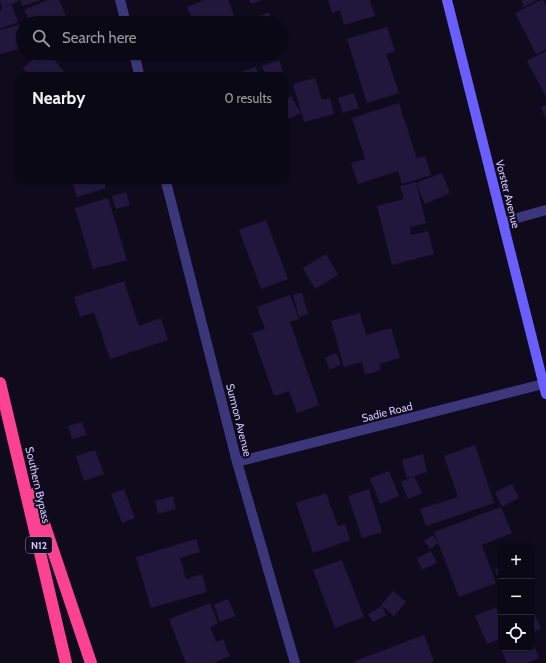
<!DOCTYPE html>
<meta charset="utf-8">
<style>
body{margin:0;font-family:Cabin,sans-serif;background:#191622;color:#f1f3f6}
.controls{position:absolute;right:12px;bottom:12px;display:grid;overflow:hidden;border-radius:6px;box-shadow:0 1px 3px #0004}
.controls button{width:36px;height:36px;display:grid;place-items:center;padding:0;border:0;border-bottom:1px solid #2b2934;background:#0b0815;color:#f1f3f6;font:20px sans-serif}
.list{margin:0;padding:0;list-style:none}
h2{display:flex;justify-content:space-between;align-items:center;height:52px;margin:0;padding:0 16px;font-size:17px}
h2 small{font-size:13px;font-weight:400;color:#9a9aa0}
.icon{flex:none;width:22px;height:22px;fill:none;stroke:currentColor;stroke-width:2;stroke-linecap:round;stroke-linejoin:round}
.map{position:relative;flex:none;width:546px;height:663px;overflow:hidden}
.search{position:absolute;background:#0b0815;box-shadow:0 1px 3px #0004;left:16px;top:16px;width:272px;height:44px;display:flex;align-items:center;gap:10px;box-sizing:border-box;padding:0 14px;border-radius:22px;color:#9a9aa0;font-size:15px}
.panel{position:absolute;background:#0b0815;box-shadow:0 1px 3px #0004;left:16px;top:72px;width:272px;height:112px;border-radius:6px}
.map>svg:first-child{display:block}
.building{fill:#21173d}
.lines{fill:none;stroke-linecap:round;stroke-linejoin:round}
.minor{stroke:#3c367b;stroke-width:10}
.secondary{stroke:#6a5efe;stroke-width:10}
.motorway{stroke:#fe4293;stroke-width:12}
.labels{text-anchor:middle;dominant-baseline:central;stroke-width:4;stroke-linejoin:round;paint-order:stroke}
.shield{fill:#0f0b1c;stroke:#968fbb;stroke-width:1}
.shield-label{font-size:10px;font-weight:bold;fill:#d0c7ff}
.street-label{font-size:11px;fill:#d0c7ff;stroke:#0f0b1c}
</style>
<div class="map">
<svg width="546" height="663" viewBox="0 0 546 663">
<rect width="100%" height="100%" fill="#0f0b1c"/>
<g class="building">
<polygon points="0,0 19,0 19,1 4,8 12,5 18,22 0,29 0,10 2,9"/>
<polygon points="20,0 41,0 22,6"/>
<polygon points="47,0 59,0 69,23 30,23 24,10"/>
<polygon points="204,0 228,0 237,23 194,23 187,7"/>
<polygon points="249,0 262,0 251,4"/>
<polygon points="328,0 370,0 375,16 344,25 340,10 332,13"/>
<polygon points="521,0 537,0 524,7"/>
<polygon points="541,0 543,0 546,5 546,49 536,54 515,13"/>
<polygon points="269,12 273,23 259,23 257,17"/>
<polygon points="23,24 23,48 0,54 0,30"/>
<polygon points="387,27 395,51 386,54 399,93 367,103 347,39"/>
<polygon points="546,51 546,97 527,61"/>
<polygon points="41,53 49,53 66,74 27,74 23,68"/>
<polygon points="279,60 283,72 278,74 265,74 262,66"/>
<polygon points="256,67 258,74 235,74"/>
<polygon points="315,78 322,100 330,98 334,114 304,122 293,84"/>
<polygon points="354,93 359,108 343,113 338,98"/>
<polygon points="291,96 301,113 289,119 286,114 286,99"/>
<polygon points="399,103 417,159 425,156 431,175 402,184 398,171 358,184 351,163 365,159 352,118"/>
<polygon points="546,105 546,120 541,107"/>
<polygon points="442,173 450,193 425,204 416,183"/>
<polygon points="72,182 104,182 106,188 77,197"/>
<polygon points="416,182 426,223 410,227 411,235 428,231 434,254 392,265 377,206 404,199 400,186"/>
<polygon points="126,192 130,205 116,209 112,196"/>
<polygon points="108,198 127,260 93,269 75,208"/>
<polygon points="266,220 288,279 261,289 239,230"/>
<polygon points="326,254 338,275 315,289 303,268"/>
<polygon points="124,281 139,326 161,318 168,340 110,359 94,312 80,317 74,297"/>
<polygon points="302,293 308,314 299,317 293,295"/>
<polygon points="290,295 299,319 290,322 319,405 297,413 289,391 274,396 252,333 265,329 257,307"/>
<polygon points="360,313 366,335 391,328 400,358 379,364 381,370 365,375 362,362 344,367 331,321"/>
<polygon points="336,353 341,364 330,370 325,358"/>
<polygon points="82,422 87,435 72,439 68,426"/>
<polygon points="475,445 494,503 426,526 420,509 458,497 444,456"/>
<polygon points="95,450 104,474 84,481 76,456"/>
<polygon points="423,454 427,472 407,478 402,460"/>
<polygon points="389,471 399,496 380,504 370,478"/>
<polygon points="414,476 422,493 408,499 401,482"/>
<polygon points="512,484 519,498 502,507 495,492"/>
<polygon points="124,489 135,518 122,523 111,494"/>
<polygon points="369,489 382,532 362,538 348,496"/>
<polygon points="326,493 338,526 345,524 350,540 313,553 296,503"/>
<polygon points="173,496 176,509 158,514 155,501"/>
<polygon points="501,507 512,533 482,545 496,583 459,597 434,532"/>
<polygon points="433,535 438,543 430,549 424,541"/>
<polygon points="196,539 200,552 180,558 186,579 202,574 207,592 151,608 136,557"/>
<polygon points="431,551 437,563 422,570 417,558"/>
<polygon points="342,560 364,617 335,628 313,570"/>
<polygon points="501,568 501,586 495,569"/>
<polygon points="393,591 406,602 394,616 381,605"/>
<polygon points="228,599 236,616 220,622 214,605"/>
<polygon points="210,603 218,623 210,627 216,642 223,639 230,656 213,663 186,663 169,619"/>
<polygon points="382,606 386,615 373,622 368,614"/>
<polygon points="531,606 541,629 531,633"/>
<polygon points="496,607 500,617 501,616 501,648 531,648 531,638 539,658 527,663 507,663 497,640 487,644 475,616"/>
<polygon points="424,635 434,661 428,663 355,663 355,661"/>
</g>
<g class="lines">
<g class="minor">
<polyline points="120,0 126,23"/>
<polyline points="134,53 139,74"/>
<polyline points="166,182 237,462 295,663"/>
<polyline points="503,222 546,210"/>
<polyline points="237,462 543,384"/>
</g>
<polyline class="secondary" points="447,0 546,394"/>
<g class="motorway">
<polyline points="0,383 66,663"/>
<polyline points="34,494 91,663"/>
</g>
</g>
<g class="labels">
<rect class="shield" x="26" y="537" width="26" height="16" rx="3"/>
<g class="shield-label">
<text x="39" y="545">N12</text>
</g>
<g class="street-label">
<text transform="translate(508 194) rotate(76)">Vorster Avenue</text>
<text transform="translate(387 412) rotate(-14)">Sadie Road</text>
<text transform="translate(239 420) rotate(76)">Surmon Avenue</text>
<text transform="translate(38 485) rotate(77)">Southern Bypass</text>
</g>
</g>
</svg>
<div class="controls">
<button>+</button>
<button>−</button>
<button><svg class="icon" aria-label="locate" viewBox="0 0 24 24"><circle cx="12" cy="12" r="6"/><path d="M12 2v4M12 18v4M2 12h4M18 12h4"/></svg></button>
</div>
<div class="search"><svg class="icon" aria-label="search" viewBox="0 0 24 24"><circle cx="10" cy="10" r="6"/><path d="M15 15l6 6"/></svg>Search here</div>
<section class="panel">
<h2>Nearby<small>0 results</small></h2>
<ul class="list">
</ul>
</section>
</div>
